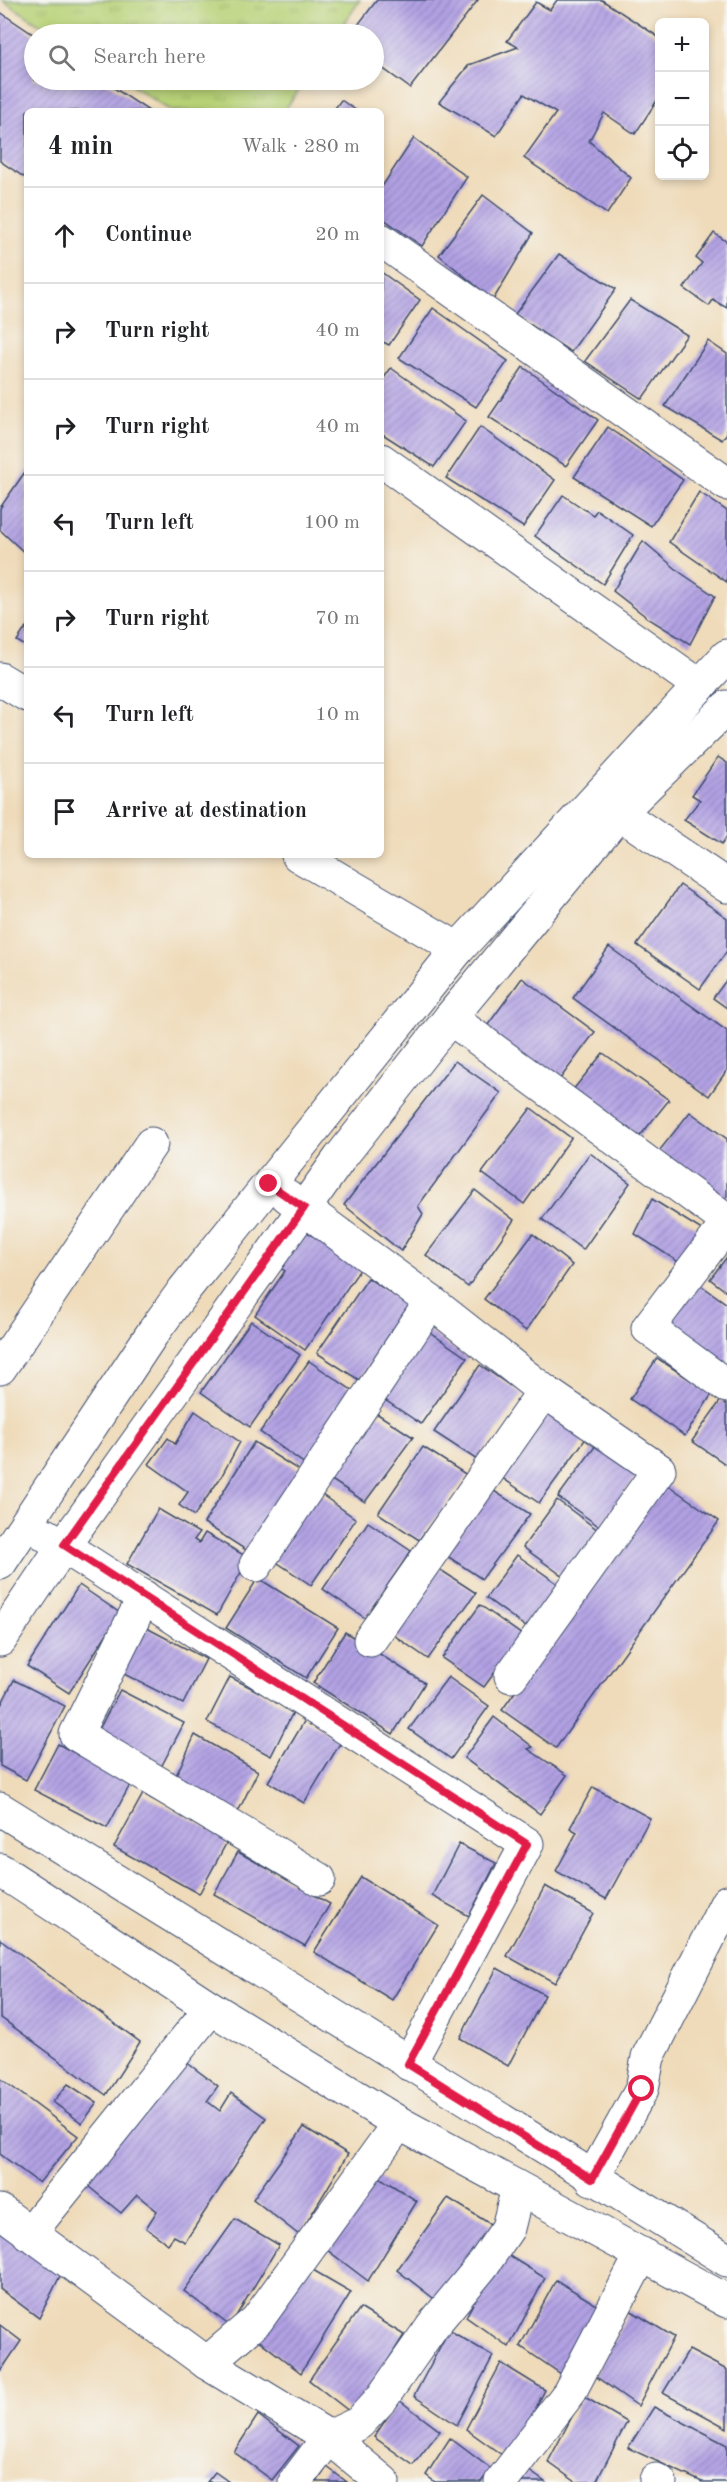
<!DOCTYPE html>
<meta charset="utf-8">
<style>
body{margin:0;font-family:"Old Standard TT",serif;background:#f2f2f2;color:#202124}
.controls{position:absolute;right:18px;top:18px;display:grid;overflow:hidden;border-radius:9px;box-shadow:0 3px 9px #0003}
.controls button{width:54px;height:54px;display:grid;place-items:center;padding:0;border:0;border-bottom:2px solid #e0e0e0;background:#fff;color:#202124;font:30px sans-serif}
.stop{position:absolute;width:18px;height:18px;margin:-14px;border:4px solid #e11d48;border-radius:50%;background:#fff}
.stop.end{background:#e11d48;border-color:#fff;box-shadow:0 2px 6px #0008}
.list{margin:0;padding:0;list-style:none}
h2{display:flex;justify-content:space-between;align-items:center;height:78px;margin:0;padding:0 24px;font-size:26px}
h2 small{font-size:20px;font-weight:400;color:#757577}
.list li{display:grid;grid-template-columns:39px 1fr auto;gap:18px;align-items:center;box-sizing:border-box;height:96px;padding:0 24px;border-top:2px solid #e0e0e0}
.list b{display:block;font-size:22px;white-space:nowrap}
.list em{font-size:20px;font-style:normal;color:#757577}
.icon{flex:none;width:33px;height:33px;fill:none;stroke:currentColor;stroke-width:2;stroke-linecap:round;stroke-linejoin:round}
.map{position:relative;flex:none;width:727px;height:2482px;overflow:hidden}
.search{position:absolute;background:#fff;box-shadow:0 3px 9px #0003;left:24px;top:24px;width:360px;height:66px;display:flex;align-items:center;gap:15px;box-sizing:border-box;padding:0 21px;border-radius:33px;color:#757577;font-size:22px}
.panel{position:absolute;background:#fff;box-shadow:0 3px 9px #0003;left:24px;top:108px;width:360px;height:750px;border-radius:9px}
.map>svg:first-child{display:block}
.grass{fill:url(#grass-tufts);stroke:#69806a;stroke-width:1.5}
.building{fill:url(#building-hatch)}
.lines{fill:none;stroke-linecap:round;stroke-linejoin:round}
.minor-casing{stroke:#3b496c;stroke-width:35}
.minor{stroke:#fff;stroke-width:33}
.route{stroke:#e11d48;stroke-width:8}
</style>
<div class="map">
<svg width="727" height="2482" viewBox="0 0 727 2482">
<defs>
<pattern id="grass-tufts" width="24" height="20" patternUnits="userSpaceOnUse" patternTransform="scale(1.5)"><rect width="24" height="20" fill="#b7d176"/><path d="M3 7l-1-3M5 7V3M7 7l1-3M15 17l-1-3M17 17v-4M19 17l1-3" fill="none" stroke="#9db468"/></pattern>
<pattern id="building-hatch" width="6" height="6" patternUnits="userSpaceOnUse" patternTransform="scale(1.5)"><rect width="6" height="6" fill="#b2a1e4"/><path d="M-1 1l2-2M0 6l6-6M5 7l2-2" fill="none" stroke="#9084bc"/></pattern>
</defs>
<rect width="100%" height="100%" fill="#f6f6f2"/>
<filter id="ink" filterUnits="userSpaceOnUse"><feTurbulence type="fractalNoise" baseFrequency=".0167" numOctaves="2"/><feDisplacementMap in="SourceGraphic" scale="12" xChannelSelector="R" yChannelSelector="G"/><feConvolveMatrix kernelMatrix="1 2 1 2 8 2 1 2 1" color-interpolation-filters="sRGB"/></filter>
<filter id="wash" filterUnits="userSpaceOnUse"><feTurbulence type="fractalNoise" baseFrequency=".008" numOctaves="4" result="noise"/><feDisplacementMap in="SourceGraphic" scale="24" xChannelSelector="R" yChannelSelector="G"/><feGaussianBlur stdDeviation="1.35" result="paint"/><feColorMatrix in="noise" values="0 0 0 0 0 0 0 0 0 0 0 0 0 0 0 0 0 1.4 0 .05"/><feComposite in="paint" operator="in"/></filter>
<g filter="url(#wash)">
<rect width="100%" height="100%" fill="#efdbba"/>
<g class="grass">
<polygon points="2,0 360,0 337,34 55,34"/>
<polygon points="123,80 306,80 284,111 171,111"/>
</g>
<g id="blocks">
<g class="building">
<polygon points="377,0 478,0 410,88 374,62 374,34 351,34"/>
<polygon points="557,0 602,0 660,38 660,96 635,134 604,113 589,141 631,178 607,214 524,158 556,113 524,94 496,136 439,102 469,65 518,47 507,41 536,2 550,10"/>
<polygon points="0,12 34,35 34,80 102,80 149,111 27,111 27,179 0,161"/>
<polygon points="341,100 357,111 333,111"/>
<polygon points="414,138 467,177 422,246 381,217 381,188"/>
<polygon points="483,195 533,233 493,300 439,255"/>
<polygon points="714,233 727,242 727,308 713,300 709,306 684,288 702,263 696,258"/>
<polygon points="559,254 616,289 571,352 515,314"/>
<polygon points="381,272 420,300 389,345 381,341"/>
<polygon points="630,300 687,335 642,399 585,361"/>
<polygon points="433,308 508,361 476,407 399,358"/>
<polygon points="708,341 727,354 727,433 722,440 665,406"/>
<polygon points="523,367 598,420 566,466 489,417"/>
<polygon points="391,368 466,421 434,467 381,433 381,382"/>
<polygon points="480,427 555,480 523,527 446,478"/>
<polygon points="608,427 683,480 651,526 574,477"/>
<polygon points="27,469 27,555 0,530 0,508"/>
<polygon points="699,492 727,511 727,582 669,542"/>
<polygon points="563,495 593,515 597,510 633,535 603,584 535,536"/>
<polygon points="643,541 681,573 715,596 690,644 649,619 613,591"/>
<polygon points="27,626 27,647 17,641"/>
<polygon points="718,757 727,763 727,836 722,844 684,820 700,800 692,795"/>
<polygon points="680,885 727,918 727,951 700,989 637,945"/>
<polygon points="609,947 727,1031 727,1070 709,1096 573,998"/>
<polygon points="522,978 595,1032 554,1087 482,1033"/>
<polygon points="727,979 727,1008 713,998"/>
<polygon points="603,1053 669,1100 636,1141 572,1091"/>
<polygon points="455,1061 501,1093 418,1206 423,1214 401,1251 344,1205"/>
<polygon points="531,1108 571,1138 524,1204 482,1173"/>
<polygon points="690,1112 727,1139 727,1196 723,1201 659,1151"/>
<polygon points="590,1153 630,1183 583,1250 542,1219"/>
<polygon points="475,1190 514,1220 468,1287 426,1255"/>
<polygon points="652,1199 705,1232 683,1265 635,1234"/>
<polygon points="304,1230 361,1268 305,1350 255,1315 285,1271 279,1267"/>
<polygon points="533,1234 572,1265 526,1331 484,1299"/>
<polygon points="727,1257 727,1292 710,1279"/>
<polygon points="368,1278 409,1305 359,1380 317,1353"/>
<polygon points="695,1281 727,1304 727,1368 665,1323"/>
<polygon points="251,1321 300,1355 250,1427 201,1392"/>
<polygon points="425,1329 467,1358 421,1424 379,1396"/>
<polygon points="657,1358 712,1394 685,1436 630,1399"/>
<polygon points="309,1361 359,1395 309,1467 260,1432"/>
<polygon points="480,1365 522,1394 477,1460 434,1432"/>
<polygon points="721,1400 727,1405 727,1465 692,1441"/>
<polygon points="370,1409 413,1437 365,1502 324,1475"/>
<polygon points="544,1409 587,1437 539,1503 498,1475"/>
<polygon points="195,1411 240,1442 221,1477 194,1516 179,1505 188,1492 149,1464 168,1438 175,1444"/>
<polygon points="254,1442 300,1471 249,1552 204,1523"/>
<polygon points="596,1445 638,1474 600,1527 558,1497"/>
<polygon points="423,1447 467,1475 419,1540 378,1513"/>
<polygon points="665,1483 719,1521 556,1748 502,1710"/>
<polygon points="486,1486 530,1514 482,1579 441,1552"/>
<polygon points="315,1490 356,1519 311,1585 269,1557"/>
<polygon points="557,1500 598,1530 564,1577 523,1547"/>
<polygon points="158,1509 199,1533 194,1540 199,1543 205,1533 249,1558 217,1615 127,1564"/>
<polygon points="368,1522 411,1551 365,1618 323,1589"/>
<polygon points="517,1555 558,1584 526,1627 486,1598"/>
<polygon points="433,1565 476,1593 428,1659 388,1631"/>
<polygon points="258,1578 338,1628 306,1678 226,1628"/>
<polygon points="79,1585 120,1613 69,1693 27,1666"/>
<polygon points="480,1605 522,1635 484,1687 442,1658"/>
<polygon points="143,1626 206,1659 183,1704 118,1671"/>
<polygon points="345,1632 425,1683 393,1734 313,1683"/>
<polygon points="230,1677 294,1710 271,1756 207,1722"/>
<polygon points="448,1677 489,1706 451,1759 409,1729"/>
<polygon points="14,1680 65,1706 26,1780 0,1766 0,1707"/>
<polygon points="120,1690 184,1723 160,1769 96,1735"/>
<polygon points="494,1717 533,1747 528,1749 567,1775 540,1814 464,1758"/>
<polygon points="305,1720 341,1742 304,1803 268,1782"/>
<polygon points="195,1735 258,1771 236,1816 173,1782"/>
<polygon points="58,1744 131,1783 107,1828 34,1790"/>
<polygon points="593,1787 650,1818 606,1899 556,1871 577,1832 570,1828"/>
<polygon points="143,1794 228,1840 199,1894 114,1847"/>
<polygon points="459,1844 496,1863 469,1916 432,1896"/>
<polygon points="238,1852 330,1904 305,1946 214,1894"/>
<polygon points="361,1877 438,1925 392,2000 314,1952"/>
<polygon points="545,1886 593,1913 555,1983 507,1956"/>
<polygon points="0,1939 140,2042 106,2095 0,2017"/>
<polygon points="497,1968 545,1995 508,2066 460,2038"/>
<polygon points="186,2062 218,2086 207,2101 220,2111 231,2093 266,2118 185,2242 174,2236 168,2244 146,2228 157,2211 137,2195 121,2213 83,2182"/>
<polygon points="0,2078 78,2136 39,2183 0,2154"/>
<polygon points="68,2084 97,2103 82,2123 53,2102"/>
<polygon points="304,2127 348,2154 299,2235 253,2199"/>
<polygon points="374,2174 417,2201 368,2281 322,2246"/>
<polygon points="448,2198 492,2225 442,2305 397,2270"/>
<polygon points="235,2219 279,2245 230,2326 184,2291"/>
<polygon points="0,2226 62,2272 39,2318 0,2289"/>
<polygon points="501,2251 545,2278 509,2347 466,2317"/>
<polygon points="306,2266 351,2292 301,2373 256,2338"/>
<polygon points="556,2280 600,2307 564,2376 520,2346"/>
<polygon points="360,2308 404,2335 354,2415 309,2380"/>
<polygon points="630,2310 674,2337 638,2406 595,2376"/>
<polygon points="0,2325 21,2341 0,2372"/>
<polygon points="449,2330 493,2356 457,2425 414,2396"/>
<polygon points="689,2350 727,2370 727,2428 663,2393"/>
<polygon points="501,2363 545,2390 509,2460 466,2429"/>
<polygon points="583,2396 627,2422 596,2482 576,2482 548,2462"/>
<polygon points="399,2400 440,2431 413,2465 374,2437"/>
<polygon points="654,2407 727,2445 727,2482 702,2482 628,2448"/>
<polygon points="258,2415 299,2446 272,2480 234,2452"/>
<polygon points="450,2438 491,2469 481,2482 435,2482 426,2475"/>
<polygon points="327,2467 347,2482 317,2482"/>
<polygon points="528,2470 545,2482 517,2482"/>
<polygon points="215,2472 229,2482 207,2482"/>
</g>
</g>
</g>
<g filter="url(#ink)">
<use href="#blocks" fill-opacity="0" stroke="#3b496c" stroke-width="1.5"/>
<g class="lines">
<defs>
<g id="minor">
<polyline points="381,240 727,484"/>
<polyline points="381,460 700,686"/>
<polyline points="0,679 27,695"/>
<polyline points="619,813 727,886"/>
<polyline points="298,855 458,949"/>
<polyline points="450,1018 727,1221"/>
<polyline points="287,1196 431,1302 544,1391 659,1470 511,1676"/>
<polyline points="727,1224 648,1328 727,1386"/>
<polyline points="0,1368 151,1144"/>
<polyline points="46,1535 527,1844 409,2064"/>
<polyline points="0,1563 152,1334 184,1290 458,949 727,656"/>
<polyline points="256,1565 431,1302"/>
<polyline points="144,1597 76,1734 319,1879"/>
<polyline points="0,1640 64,1545 340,1158 450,1018 619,813 727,707"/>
<polyline points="370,1640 544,1391"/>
<polyline points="0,1809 727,2260"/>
<polyline points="0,1870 211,2008 399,2123 727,2301"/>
<polyline points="592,2179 642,2089 648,2057 727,1902"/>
<polyline points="0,2211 207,2363 329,2437 383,2482"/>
<polyline points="29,2234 211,2008"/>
<polyline points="207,2363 257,2320 399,2123"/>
<polyline points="656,2480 660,2482"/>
<polyline points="295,2482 329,2437 359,2423 382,2398 433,2325 482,2266 508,2228 518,2188"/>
<polyline points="501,2482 569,2393 642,2254"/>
</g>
</defs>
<use href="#minor" class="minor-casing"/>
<use href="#minor" class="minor"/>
</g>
</g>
<g class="lines" filter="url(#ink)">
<polyline class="route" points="269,1184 304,1208 64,1545 527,1844 408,2064 592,2179 642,2089"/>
</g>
</svg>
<div class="controls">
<button>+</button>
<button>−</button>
<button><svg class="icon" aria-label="locate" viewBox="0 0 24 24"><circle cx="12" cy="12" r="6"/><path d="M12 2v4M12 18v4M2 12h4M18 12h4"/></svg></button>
</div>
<div class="stop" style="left:642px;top:2089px"></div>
<div class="stop end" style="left:269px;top:1184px"></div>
<div class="search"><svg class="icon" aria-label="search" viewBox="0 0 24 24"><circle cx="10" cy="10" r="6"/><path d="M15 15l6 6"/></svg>Search here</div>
<section class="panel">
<h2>4 min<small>Walk · 280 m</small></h2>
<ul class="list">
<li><svg class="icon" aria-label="ahead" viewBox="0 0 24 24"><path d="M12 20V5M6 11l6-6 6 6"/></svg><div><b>Continue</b></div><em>20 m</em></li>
<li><svg class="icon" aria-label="right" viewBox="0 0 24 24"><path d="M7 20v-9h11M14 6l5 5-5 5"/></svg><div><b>Turn right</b></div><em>40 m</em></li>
<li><svg class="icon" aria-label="right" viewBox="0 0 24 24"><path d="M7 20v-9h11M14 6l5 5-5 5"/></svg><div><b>Turn right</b></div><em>40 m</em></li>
<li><svg class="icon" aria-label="left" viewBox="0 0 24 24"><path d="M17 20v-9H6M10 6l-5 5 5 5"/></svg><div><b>Turn left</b></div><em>100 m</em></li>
<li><svg class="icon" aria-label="right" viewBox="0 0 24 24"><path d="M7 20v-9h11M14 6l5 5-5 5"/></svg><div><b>Turn right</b></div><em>70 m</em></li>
<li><svg class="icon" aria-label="left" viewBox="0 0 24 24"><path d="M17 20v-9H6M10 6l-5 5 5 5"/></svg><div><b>Turn left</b></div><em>10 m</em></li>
<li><svg class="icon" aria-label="arrive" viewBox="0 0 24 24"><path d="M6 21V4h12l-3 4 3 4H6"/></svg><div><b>Arrive at destination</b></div></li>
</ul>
</section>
</div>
